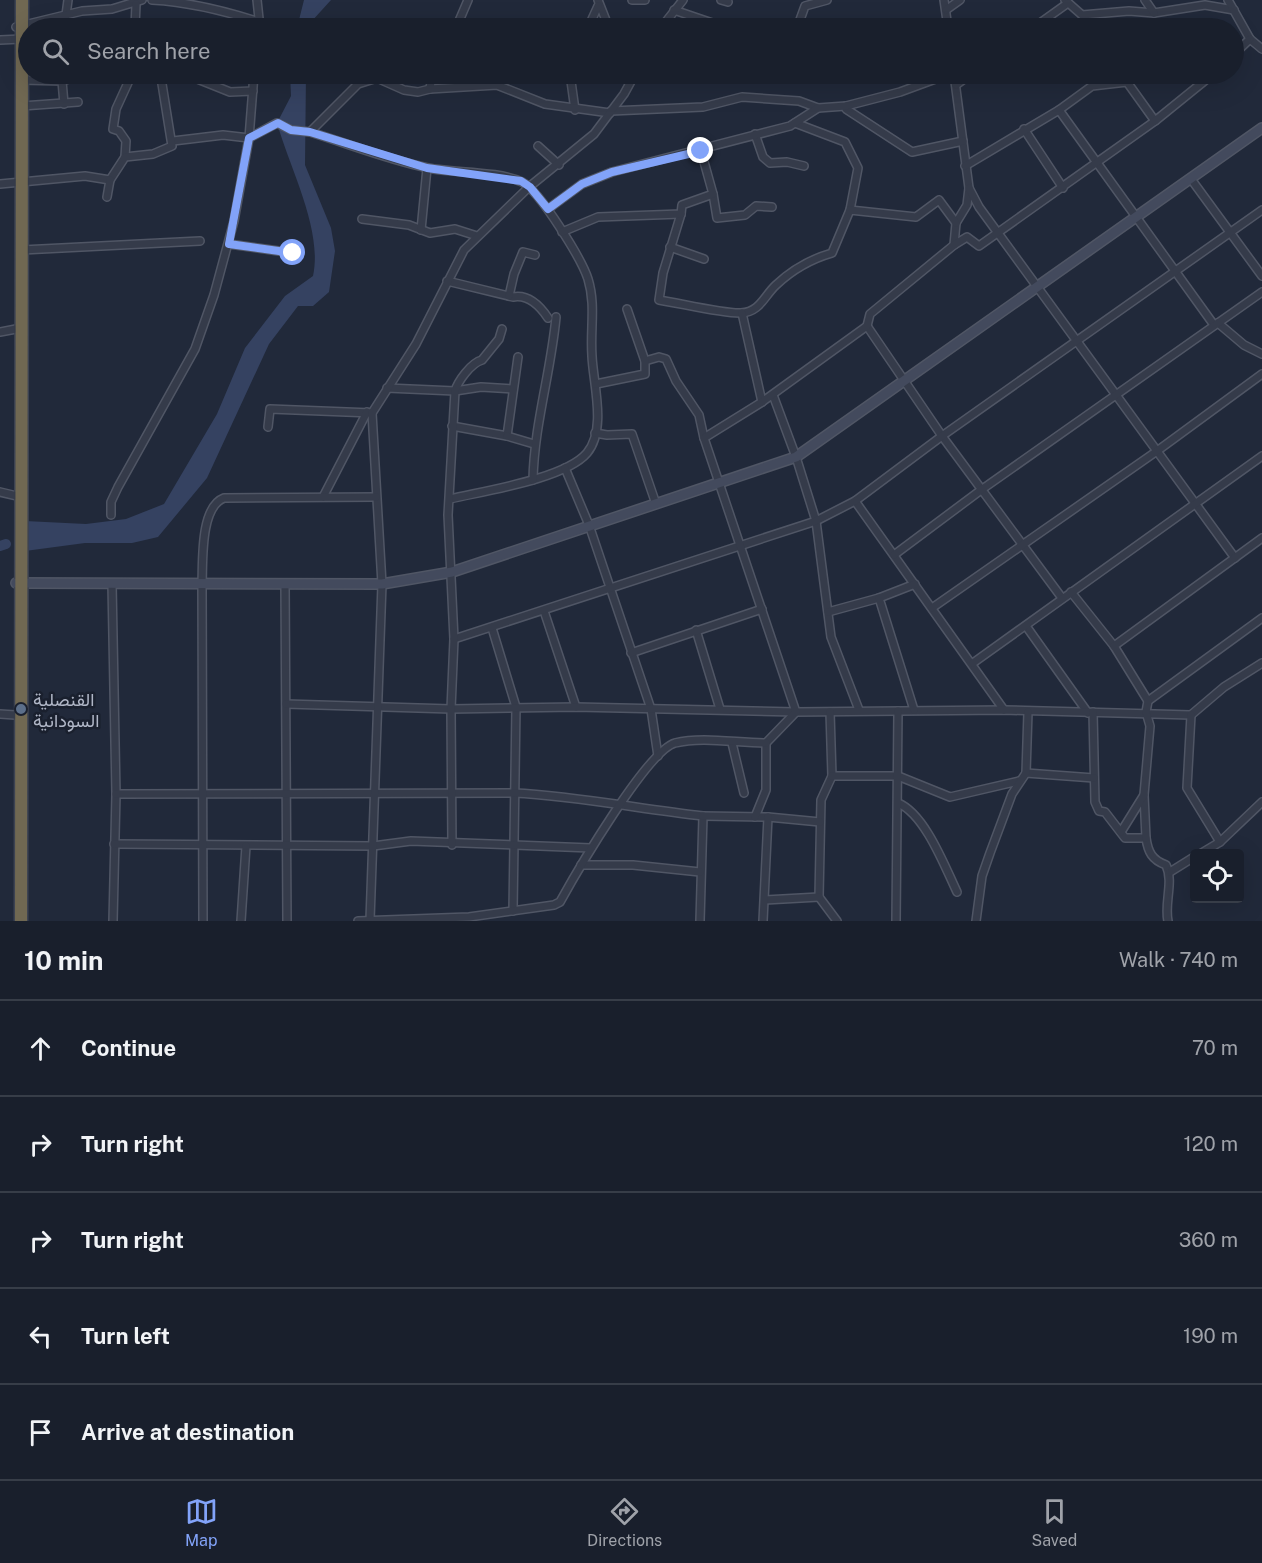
<!DOCTYPE html>
<meta charset="utf-8">
<style>
body{margin:0;font-family:"Public Sans",Vazirmatn,sans-serif;background:#222734;color:#f1f3f6}
.controls{position:absolute;right:18px;bottom:18px;display:grid;overflow:hidden;border-radius:6px;box-shadow:0 6px 24px #0002}
.controls button{width:54px;height:54px;display:grid;place-items:center;padding:0;border:0;border-bottom:2px solid #373d48;background:#191f2c;color:#f1f3f6;font:30px sans-serif}
.stop{position:absolute;width:18px;height:18px;margin:-14px;border:4px solid #82a3f9;border-radius:50%;background:#fff}
.stop.end{background:#82a3f9;border-color:#fff;box-shadow:0 2px 6px #0008}
.list{margin:0;padding:0;list-style:none}
h2{display:flex;justify-content:space-between;align-items:center;height:78px;margin:0;padding:0 24px;font-size:26px}
h2 small{font-size:20px;font-weight:400;color:#9fa2a9}
.list li{display:grid;grid-template-columns:39px 1fr auto;gap:18px;align-items:center;box-sizing:border-box;height:96px;padding:0 24px;border-top:2px solid #373d48}
.list b{display:block;font-size:22px;white-space:nowrap}
.list em{font-size:20px;font-style:normal;color:#9fa2a9}
.icon{flex:none;width:33px;height:33px;fill:none;stroke:currentColor;stroke-width:2;stroke-linecap:round;stroke-linejoin:round}
.map{position:relative;flex:none;width:1262px;height:921px;overflow:hidden}
.search{position:absolute;background:#191f2c;box-shadow:0 6px 24px #0002;left:18px;right:18px;top:18px;height:66px;display:flex;align-items:center;gap:15px;box-sizing:border-box;padding:0 21px;border-radius:33px;color:#9fa2a9;font-size:22px}
.sheet{height:558px;background:#191f2c}
nav{display:flex;justify-content:space-around;align-items:center;box-sizing:border-box;height:84px;border-top:2px solid #373d48;background:#191f2c;font-size:16px;color:#9fa2a9}
nav a{display:grid;justify-items:center;gap:3px}
nav .on{color:#82a3f9}
.map>svg:first-child{display:block}
.water{fill:#354261}
.lines{fill:none;stroke-linecap:round;stroke-linejoin:round}
.river{stroke:#354261;stroke-width:10}
.street-casing{stroke:#505665;stroke-width:10}
.secondary-casing{stroke:#505665;stroke-width:12}
.highway-casing{stroke:#3d4352;stroke-width:15}
.street{stroke:#353b4a;stroke-width:7}
.secondary{stroke:#434a5d;stroke-width:9}
.highway{stroke:#706852;stroke-width:12}
.route{stroke:#82a3f9;stroke-width:8}
.service-dot{fill:#5c6f8a;stroke:#1a202e;stroke-width:2}
.labels{text-anchor:middle;dominant-baseline:central;stroke-width:5;stroke-linejoin:round;paint-order:stroke}
.poi-label{font-size:18px;fill:#b0b6c6;stroke:#1a202e;text-anchor:start}
</style>
<div class="map">
<svg width="1262" height="921" viewBox="0 0 1262 921">
<rect width="100%" height="100%" fill="#21293a"/>
<g class="water">
<polygon points="304,0 331,0 311,22 311,28 297,28"/>
<path d="M 290,74 L 306,74 L 305,165 L 331,228 L 335,251 L 329,292 L 313,306 L 298,306 L 269,344 L 207,478 L 158,537 L 132,543 L 85,543 L 25,551 L 25,521 L 86,524 L 126,519 L 164,504 L 217,414 L 245,348 L 285,296 L 313,276 C 323,230 290,169 277,123 L 291,96 Z"/>
</g>
<g class="lines">
<polyline class="river" points="0,546 6,544"/>
<defs>
<g id="street">
<path d="M 152,0 C 190,2 226,11 262,23"/>
<polyline points="257,0 260,28"/>
<polyline points="598,0 609,28 613,28"/>
<polyline points="632,0 645,0"/>
<polyline points="721,0 728,2"/>
<polyline points="944,0 948,28"/>
<polyline points="1065,0 1082,15 1129,11 1154,13 1205,5 1234,10"/>
<polyline points="1145,0 1154,13"/>
<polyline points="1228,0 1250,39 1262,49"/>
<polyline points="674,10 727,28"/>
<polyline points="946,10 960,0"/>
<polyline points="66,15 68,0"/>
<polyline points="16,27 82,11 112,9 142,0"/>
<polyline points="135,28 136,4"/>
<polyline points="456,28 468,0"/>
<polyline points="588,28 598,6"/>
<polyline points="661,28 683,0"/>
<polyline points="797,28 805,6 827,0"/>
<polyline points="1033,28 1068,3"/>
<polyline points="0,40 22,39"/>
<polyline points="1234,54 1250,39"/>
<polyline points="185,74 230,92 253,91"/>
<polyline points="570,74 575,110"/>
<polyline points="954,74 969,188 967,205 956,223 954,245"/>
<polyline points="22,80 62,81 80,76 93,77"/>
<polyline points="62,81 64,104"/>
<polyline points="956,85 971,74"/>
<polyline points="430,89 432,74"/>
<polyline points="22,106 78,102"/>
<polyline points="846,106 846,109 912,152 963,141"/>
<polyline points="1059,110 1214,325"/>
<polyline points="611,111 703,107 742,97 799,101 818,108"/>
<polyline points="795,123 845,142 858,168 850,210"/>
<polyline points="1024,129 1063,188"/>
<polyline points="310,132 358,84 377,78 404,90 418,92 430,89 497,85 545,104 610,113"/>
<polyline points="755,134 763,157 770,163 787,162 804,166"/>
<path d="M 173,141 L 223,135 L 249,138 L 277,123 L 291,130 L 310,132 C 349,144 389,160 428,168 C 454,173 499,171 522,182 C 540,191 582,260 588,279 C 596,305 590,329 592,356 C 593,383 607,429 587,453 C 565,479 483,491 450,499"/>
<polyline points="538,146 559,165"/>
<polyline points="125,157 126,141 119,131 113,129 116,109 132,74"/>
<polyline points="965,166 1059,110 1092,86 1127,82 1155,121"/>
<polyline points="1191,179 1262,276"/>
<polyline points="0,184 85,176 110,180 125,157 153,154 172,146 162,84 164,74"/>
<polyline points="969,188 979,207 1235,558"/>
<polyline points="713,194 717,218 745,215 756,206 772,207"/>
<polyline points="107,197 110,180"/>
<polyline points="548,209 582,184 612,172 790,126 818,108 846,106 900,92 949,74"/>
<path d="M 681,214 L 663,273 L 659,300 C 679,303 724,314 741,313 C 760,312 764,296 776,285 C 792,270 811,259 832,253 L 850,210 L 916,217 L 939,200 L 956,223"/>
<polyline points="362,219 409,225 430,233 455,229 477,236"/>
<polyline points="421,230 427,168"/>
<polyline points="562,232 598,217 681,214 682,205 713,194 701,151"/>
<polyline points="229,244 293,253"/>
<polyline points="670,247 704,259"/>
<polyline points="22,250 200,241"/>
<path d="M 447,281 L 513,297 C 529,294 540,306 548,318"/>
<polyline points="509,296 514,274 523,252 535,255"/>
<polyline points="742,313 762,402"/>
<polyline points="1218,323 1244,345 1262,354"/>
<polyline points="867,326 942,436 1062,598"/>
<polyline points="0,332 16,329"/>
<polyline points="645,361 659,357 666,359 676,381 699,415 704,438"/>
<polyline points="596,384 645,374 645,361 627,309"/>
<polyline points="387,388 455,391 481,387 513,389"/>
<polyline points="773,395 796,457 816,521 831,637 859,710"/>
<polyline points="452,426 507,436 518,357"/>
<polyline points="268,427 270,409 372,413"/>
<polyline points="595,433 607,435 632,434 656,504"/>
<polyline points="507,436 534,444"/>
<polyline points="565,468 589,525 651,709 658,756"/>
<path d="M 533,480 C 534,425 551,372 556,317"/>
<polyline points="0,492 21,497"/>
<polyline points="323,497 367,412"/>
<polyline points="855,501 1004,710"/>
<polyline points="111,515 111,502 118,487 195,349 214,295 234,221 249,138 254,74"/>
<polyline points="894,555 981,490 1262,292"/>
<polyline points="112,584 116,794 113,921"/>
<polyline points="285,584 287,921"/>
<polyline points="1071,592 1114,646"/>
<polyline points="932,608 1157,451 1262,374"/>
<polyline points="544,611 576,707"/>
<polyline points="828,612 879,598"/>
<polyline points="1026,626 1088,713"/>
<polyline points="492,628 516,707 513,911"/>
<polyline points="696,630 720,709"/>
<polyline points="454,639 816,521 855,501 942,436 1262,210"/>
<polyline points="631,653 762,609"/>
<polyline points="973,663 1262,456"/>
<polyline points="1148,701 1262,618"/>
<polyline points="286,704 451,709 576,707 796,712 1004,710 1191,715 1224,687 1262,663"/>
<polyline points="914,710 879,598 915,584"/>
<polyline points="830,712 832,776 821,800 819,897 837,921"/>
<path d="M 1093,712 L 1095,802 L 1099,811 L 1105,812 L 1125,838 L 1146,838 C 1148,852 1152,860 1166,865 C 1174,882 1164,903 1168,921"/>
<polyline points="0,714 15,715"/>
<polyline points="1191,715 1187,788 1220,842"/>
<polyline points="732,743 744,793"/>
<polyline points="1026,773 1094,778"/>
<polyline points="832,776 898,776 950,797 1019,781"/>
<path d="M 116,794 L 514,793 C 577,796 640,809 703,816 L 700,921"/>
<polyline points="1144,795 1146,838"/>
<path d="M 898,803 C 925,814 945,867 957,892"/>
<polyline points="703,816 768,817 820,822"/>
<polyline points="755,817 766,790 766,743 796,712 704,438 762,402 867,326 870,314 954,245 967,237 979,246 1155,121 1213,74"/>
<polyline points="1121,832 1144,795 1150,726 1146,712 1148,701 1114,646 1262,538"/>
<polyline points="114,844 373,846 411,841 591,848"/>
<path d="M 452,845 L 451,709 L 454,639 L 448,515 L 455,391 C 458,381 471,363 482,360 L 499,339 L 502,329"/>
<polyline points="1200,854 1220,842 1262,802"/>
<polyline points="581,865 633,865 700,872"/>
<polyline points="1170,872 1194,857"/>
<polyline points="765,900 819,897"/>
<polyline points="370,920 382,584 372,413 416,344 464,250 529,187 594,134 624,94 635,74"/>
<path d="M 203,921 L 202,583 C 203,561 200,507 224,498 L 376,497"/>
<polyline points="241,921 246,846"/>
<path d="M 358,921 L 469,917 L 554,905 L 560,902 C 576,873 647,751 675,743 C 702,736 737,743 766,743"/>
<polyline points="763,921 768,817"/>
<polyline points="896,921 898,711"/>
<polyline points="976,921 982,876 990,853 1012,794 1026,773 1028,712"/>
</g>
<polyline id="secondary" points="16,583 382,584 452,572 796,457 1262,128"/>
<polyline id="highway" points="21,921 22,0"/>
</defs>
<use href="#street" class="street-casing"/>
<use href="#secondary" class="secondary-casing"/>
<use href="#highway" class="highway-casing"/>
<use href="#street" class="street"/>
<use href="#secondary" class="secondary"/>
<use href="#highway" class="highway"/>
</g>
<g class="lines">
<polyline class="route" points="293,253 229,244 249,138 278,123 291,130 310,132 427,168 521,181 530,187 548,209 582,184 612,172 701,151"/>
</g>
<circle class="service-dot" cx="21" cy="709" r="6"/>
<g class="labels">
<g class="poi-label">
<text x="33" y="699">القنصلية<tspan x="33" dy="21">السودانية</tspan></text>
</g>
</g>
</svg>
<div class="controls">
<button><svg class="icon" aria-label="locate" viewBox="0 0 24 24"><circle cx="12" cy="12" r="6"/><path d="M12 2v4M12 18v4M2 12h4M18 12h4"/></svg></button>
</div>
<div class="stop" style="left:293px;top:253px"></div>
<div class="stop end" style="left:701px;top:151px"></div>
<div class="search"><svg class="icon" aria-label="search" viewBox="0 0 24 24"><circle cx="10" cy="10" r="6"/><path d="M15 15l6 6"/></svg>Search here</div>
</div>
<section class="sheet">
<h2>10 min<small>Walk · 740 m</small></h2>
<ul class="list">
<li><svg class="icon" aria-label="ahead" viewBox="0 0 24 24"><path d="M12 20V5M6 11l6-6 6 6"/></svg><div><b>Continue</b></div><em>70 m</em></li>
<li><svg class="icon" aria-label="right" viewBox="0 0 24 24"><path d="M7 20v-9h11M14 6l5 5-5 5"/></svg><div><b>Turn right</b></div><em>120 m</em></li>
<li><svg class="icon" aria-label="right" viewBox="0 0 24 24"><path d="M7 20v-9h11M14 6l5 5-5 5"/></svg><div><b>Turn right</b></div><em>360 m</em></li>
<li><svg class="icon" aria-label="left" viewBox="0 0 24 24"><path d="M17 20v-9H6M10 6l-5 5 5 5"/></svg><div><b>Turn left</b></div><em>190 m</em></li>
<li><svg class="icon" aria-label="arrive" viewBox="0 0 24 24"><path d="M6 21V4h12l-3 4 3 4H6"/></svg><div><b>Arrive at destination</b></div></li>
</ul>
</section>
<nav>
<a class="on"><svg class="icon" aria-label="map" viewBox="0 0 24 24"><path d="M3 6l6-2 6 2 6-2v14l-6 2-6-2-6 2zM9 4v14M15 6v14"/></svg>Map</a>
<a><svg class="icon" aria-label="directions" viewBox="0 0 24 24"><path d="M12 3l9 9-9 9-9-9zM9 14v-3h6M13 9l2 2-2 2"/></svg>Directions</a>
<a><svg class="icon" aria-label="saved" viewBox="0 0 24 24"><path d="M7 4h10v16l-5-4-5 4z"/></svg>Saved</a>
</nav>
